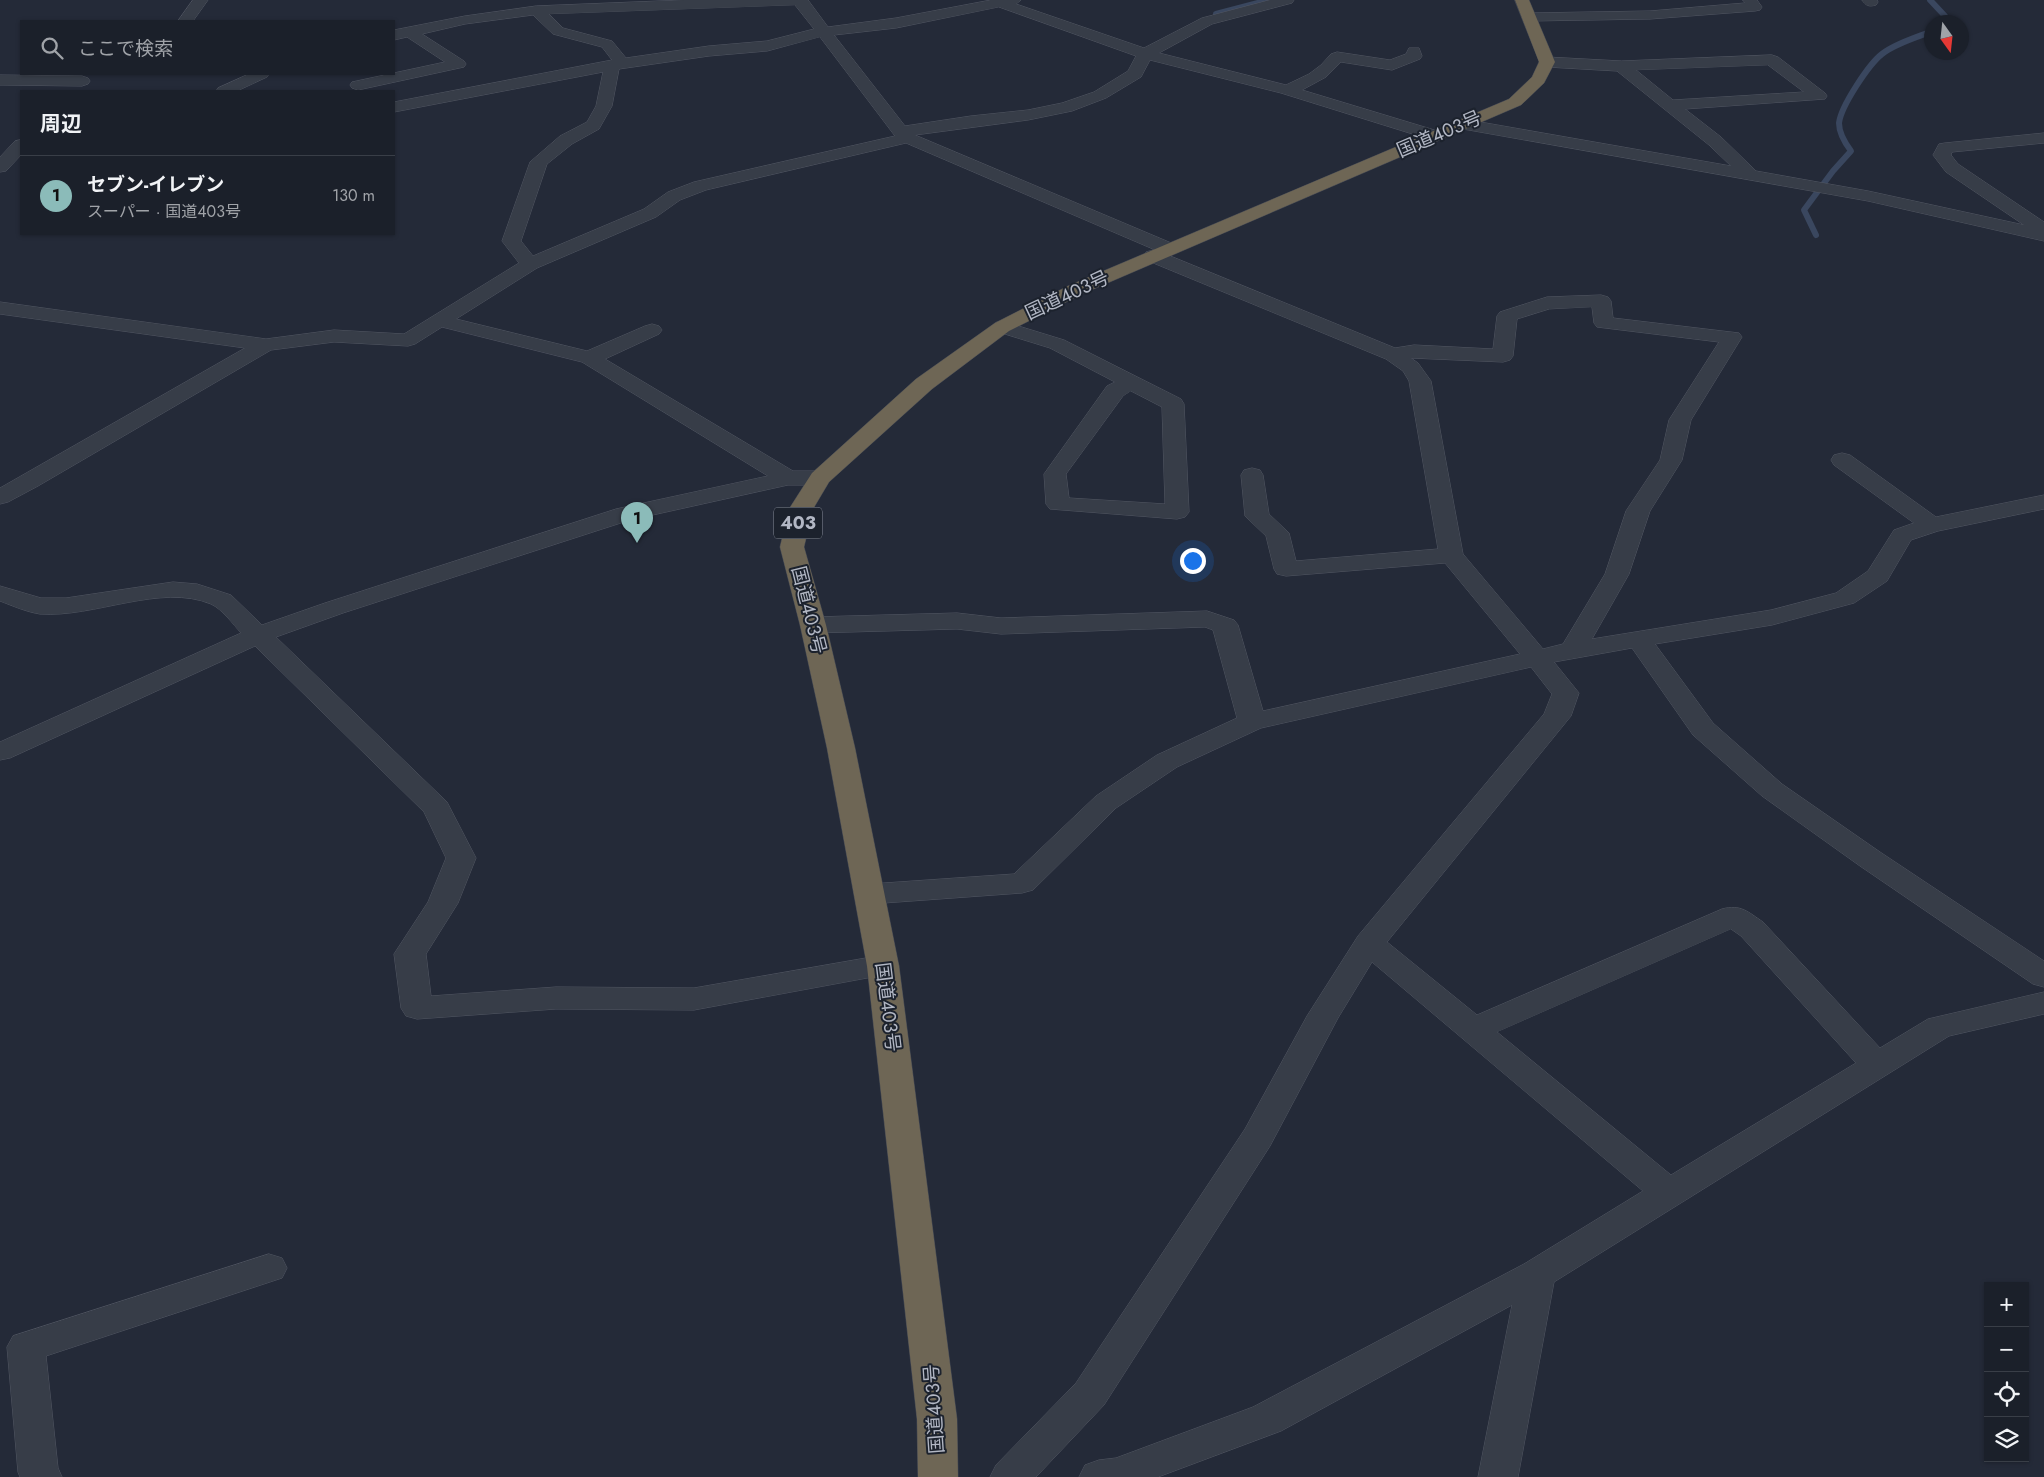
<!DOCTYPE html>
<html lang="ja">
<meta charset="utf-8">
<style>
body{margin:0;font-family:Jost,"Noto Sans JP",sans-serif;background:#282d36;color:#f1f3f6}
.controls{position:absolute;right:15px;bottom:15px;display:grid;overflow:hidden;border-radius:0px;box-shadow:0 1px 4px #0004}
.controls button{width:45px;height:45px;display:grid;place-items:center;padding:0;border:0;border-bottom:1px solid #393e47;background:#1b202a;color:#f1f3f6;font:25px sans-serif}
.compass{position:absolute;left:1924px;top:15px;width:45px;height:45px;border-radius:50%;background:#1b202a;box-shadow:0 1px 4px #0004;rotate:165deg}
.you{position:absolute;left:1192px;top:560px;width:18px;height:18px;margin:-12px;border:4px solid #fff;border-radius:50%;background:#1a73e8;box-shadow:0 0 0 8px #1a73e833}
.badge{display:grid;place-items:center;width:32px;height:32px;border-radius:50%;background:#8bbbb9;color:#111;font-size:16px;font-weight:700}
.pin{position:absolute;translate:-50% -41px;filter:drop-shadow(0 1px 2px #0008)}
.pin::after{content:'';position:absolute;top:26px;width:18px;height:15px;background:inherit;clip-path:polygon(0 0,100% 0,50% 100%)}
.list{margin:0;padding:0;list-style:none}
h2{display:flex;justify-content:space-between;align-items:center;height:65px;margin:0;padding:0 20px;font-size:21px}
h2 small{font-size:16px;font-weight:400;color:#a0a3a8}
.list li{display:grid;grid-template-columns:32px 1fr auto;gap:15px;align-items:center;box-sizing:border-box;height:80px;padding:0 20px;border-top:1px solid #393e47}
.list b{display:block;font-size:19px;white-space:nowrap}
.list p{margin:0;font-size:16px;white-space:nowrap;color:#a0a3a8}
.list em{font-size:16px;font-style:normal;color:#a0a3a8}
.icon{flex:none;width:28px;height:28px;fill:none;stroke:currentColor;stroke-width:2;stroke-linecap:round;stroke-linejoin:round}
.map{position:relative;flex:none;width:2044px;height:1477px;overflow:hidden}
.search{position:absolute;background:#1b202a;box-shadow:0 1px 4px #0004;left:20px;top:20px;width:375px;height:55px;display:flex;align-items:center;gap:12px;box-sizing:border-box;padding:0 18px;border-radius:0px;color:#a0a3a8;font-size:19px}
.panel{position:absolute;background:#1b202a;box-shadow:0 1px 4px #0004;left:20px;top:90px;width:375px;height:145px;border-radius:0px}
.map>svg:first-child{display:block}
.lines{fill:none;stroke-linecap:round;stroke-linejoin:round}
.stream{stroke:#3a475f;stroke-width:6}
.minor-casing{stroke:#525763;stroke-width:1}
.highway-casing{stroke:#424753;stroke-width:1}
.minor{fill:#373d48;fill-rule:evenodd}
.highway{fill:#6e6655;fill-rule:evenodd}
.labels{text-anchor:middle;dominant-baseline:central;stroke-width:4;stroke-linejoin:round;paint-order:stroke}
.shield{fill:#1c222d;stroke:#858a97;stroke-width:1}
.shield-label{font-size:18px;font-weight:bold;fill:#b2b7c4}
.street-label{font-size:19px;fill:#b2b7c4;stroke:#1c222d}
</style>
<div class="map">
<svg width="2044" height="1477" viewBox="0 0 2044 1477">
<rect width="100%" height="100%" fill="#242a38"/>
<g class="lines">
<g class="stream">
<polyline points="1930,0 1945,16 1942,22"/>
<polyline points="1216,14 1269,0"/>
<path d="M 1816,235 L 1804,210 L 1833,171 L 1851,151 C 1845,143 1839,133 1839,123 C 1841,106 1869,64 1882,54 C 1896,43 1916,38 1932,31"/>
</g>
<defs>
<g id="minor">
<polygon points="193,0 208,0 193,21 178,21"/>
<path d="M 684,0 L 808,0 L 828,27 L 896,18 L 991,0 L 1021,0 L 1016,4 L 1144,48 L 1202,18 L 1270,0 L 1294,0 L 1292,3 L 1212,24 L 1159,53 L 1286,85 L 1309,74 L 1321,65 L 1331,54 L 1337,52 L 1390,60 L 1406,54 L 1409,48 L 1419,48 L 1422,56 L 1420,59 L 1392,70 L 1341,62 L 1326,77 L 1302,90 L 1441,132 L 1444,136 L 1441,140 L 1435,141 L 1281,93 L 1150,60 L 1141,77 L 1106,98 L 1072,111 L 1028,120 L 915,135 L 1176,245 L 1178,249 L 1176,253 L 1169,255 L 1163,253 L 1395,348 L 1414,345 L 1493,349 L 1497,316 L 1500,312 L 1547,297 L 1601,295 L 1608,297 L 1611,301 L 1613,318 L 1739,333 L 1742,337 L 1691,420 L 1682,460 L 1650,511 L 1629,574 L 1592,639 L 1771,610 L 1836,593 L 1868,571 L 1894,530 L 1914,523 L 1834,465 L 1831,460 L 1834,455 L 1842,453 L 1850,455 L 1936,517 L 2044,495 L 2044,509 L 1938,531 L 1911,540 L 1887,581 L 1854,603 L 1772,625 L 1655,644 L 1713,723 L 1782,784 L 1880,852 L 2044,961 L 2044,987 L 2033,984 L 1860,866 L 1762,796 L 1693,735 L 1632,648 L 1554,662 L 1579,693 L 1571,716 L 1387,942 L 1477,1015 L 1722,909 C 1741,904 1748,912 1763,922 L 1880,1048 L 1928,1019 L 2044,992 L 2044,1014 L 1949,1036 L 1554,1282 L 1518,1477 L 1478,1477 L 1512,1305 L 1281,1431 L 1158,1477 L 1079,1477 L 1085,1465 L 1099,1460 L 1116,1458 L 1253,1407 L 1524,1264 L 1643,1191 L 1372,962 L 1338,1018 L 1270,1146 L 1104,1405 L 1036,1477 L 990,1477 L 996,1465 L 1076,1383 L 1245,1129 L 1307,1016 L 1358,936 L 1544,714 L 1552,694 L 1531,667 L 1261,728 L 1177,767 L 1116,808 L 1033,890 L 1022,893 L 870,904 L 859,901 L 855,894 L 859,887 L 870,884 L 1014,874 L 1096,796 L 1157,755 L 1237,718 L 1213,630 L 1205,627 L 1001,634 L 957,629 L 813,633 L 804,630 L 800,625 L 804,620 L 813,617 L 957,613 L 1001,618 L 1207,611 L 1234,620 L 1238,625 L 1263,711 L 1520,654 L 1445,563 L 1286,576 L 1277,574 L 1274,569 L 1266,536 L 1245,516 L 1241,475 L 1244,470 L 1252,468 L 1260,470 L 1263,475 L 1269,514 L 1289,533 L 1296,561 L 1438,549 L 1409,381 L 1403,371 L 1386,359 L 1146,260 L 1143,256 L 1146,252 L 1153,250 L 1160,252 L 906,143 L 706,190 L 680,200 L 656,217 L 537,268 L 456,319 L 587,351 L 645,326 L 652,324 L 659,326 L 662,330 L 659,334 L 605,359 L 793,471 L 820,471 L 828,473 L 831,478 L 828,483 L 820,485 L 788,485 L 630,520 L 343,613 L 276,637 L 447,802 L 476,858 L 458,903 L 426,954 L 431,996 L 556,987 L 694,988 L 883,955 L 894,959 L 899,966 L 894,973 L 694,1010 L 556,1009 L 417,1019 L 406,1016 L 401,1008 L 394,954 L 428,902 L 446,858 L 424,812 L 255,646 L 10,758 L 0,760 L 0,742 L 241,633 C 233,624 222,609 211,604 C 161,583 94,618 40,614 C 27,612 13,606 0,601 L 0,586 L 41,598 L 66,598 L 173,582 L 197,584 L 231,595 L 262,625 L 325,603 L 616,509 L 768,476 L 582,362 L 442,327 L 415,344 L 408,346 L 334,342 L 271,350 L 38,486 L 8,502 L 0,504 L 0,488 L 245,348 L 0,314 L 0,302 L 266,339 L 334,330 L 404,334 L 519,263 L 502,241 L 530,162 L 560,136 L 587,122 L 596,106 L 603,72 L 394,112 L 394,102 L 612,60 L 602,47 L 553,34 L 533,15 L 465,24 L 422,34 L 464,61 L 466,64 L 464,67 L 358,90 L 352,88 L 350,85 L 352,82 L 445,62 L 407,37 L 394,40 L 394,30 L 465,16 L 536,6 ZM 795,5 L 814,29 L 767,41 L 709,46 L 626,58 L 612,41 L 563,28 L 549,14 ZM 999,7 L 1136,56 L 1128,71 L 1094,92 L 1062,103 L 1028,110 L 971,116 L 905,126 L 834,35 L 896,28 ZM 820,37 L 895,136 L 694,182 L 668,192 L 644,209 L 533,256 L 521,241 L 547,164 L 572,144 L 599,129 L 612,106 L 619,69 L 709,56 L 767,51 ZM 1592,307 L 1594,323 L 1597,327 L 1719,342 L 1669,420 L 1660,460 L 1626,511 L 1605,574 L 1563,644 L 1543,649 L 1463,554 L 1431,381 L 1418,363 L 1411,358 L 1503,362 L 1510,360 L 1513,356 L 1517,319 L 1549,309 ZM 1731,929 L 1741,936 L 1856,1063 L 1671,1175 L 1497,1032 Z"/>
<polygon points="1743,0 1757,0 1762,7 1760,10 1755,11 1650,19 1530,21 1525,20 1523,17 1525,14 1530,13 1650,11 1745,3"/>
<path d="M 1862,0 L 1877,0 L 1878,2 L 1876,5 C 1869,7 1866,6 1862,0 Z"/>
<path d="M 1772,55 L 1778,57 L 1825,93 L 1827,96 L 1825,99 L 1685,109 L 1721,137 L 1756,171 L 1868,191 L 2024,225 L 1946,172 L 1933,155 L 1939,144 L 1945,143 L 2044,133 L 2044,143 L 1952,152 L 1951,155 L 1958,164 L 2044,222 L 2044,241 L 1868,201 L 1463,129 L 1457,128 L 1455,124 L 1457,120 L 1463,119 L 1731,166 L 1709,145 L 1617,71 L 1547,67 L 1541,65 L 1539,62 L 1541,59 L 1547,57 L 1621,61 ZM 1768,65 L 1804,92 L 1673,100 L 1636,70 Z"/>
<polygon points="249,74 269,74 267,77 237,91 216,91 218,88"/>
<polygon points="0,75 82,76 88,78 90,81 88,84 82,86 0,85"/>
<polygon points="21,140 21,155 6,171 0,172 0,157 15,141"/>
<path d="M 1002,321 L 1064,340 L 1181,399 L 1184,404 L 1189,512 L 1185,517 L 1177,519 L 1050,509 L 1046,504 L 1044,474 L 1107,386 L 1115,382 L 1050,348 L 995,331 L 992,327 L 995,323 ZM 1131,391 L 1162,407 L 1165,504 L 1069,498 L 1066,474 L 1123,396 Z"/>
<polygon points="269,1254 282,1258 287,1268 282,1278 46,1356 58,1468 62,1477 20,1477 18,1472 7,1347 13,1336"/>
</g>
<polygon id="highway" points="1515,0 1529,0 1555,62 1544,83 1521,105 1082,294 1009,331 932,389 829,482 813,509 804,547 826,625 855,748 899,966 957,1419 958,1477 918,1477 917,1419 867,966 827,748 800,625 780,547 789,509 812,473 916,379 995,323 1068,286 1509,99 1532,77 1539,62"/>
</defs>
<use href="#minor" class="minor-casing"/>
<use href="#highway" class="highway-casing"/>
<use href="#minor" class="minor"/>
<use href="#highway" class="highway"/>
</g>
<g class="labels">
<rect class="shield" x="774" y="507.5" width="48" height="31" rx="4"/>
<g class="shield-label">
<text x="798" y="523">403</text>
</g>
<g class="street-label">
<text transform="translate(1439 134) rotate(-23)">国道403号</text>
<text transform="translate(1067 295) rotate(-25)">国道403号</text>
<text transform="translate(809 610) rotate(76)">国道403号</text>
<text transform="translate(888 1007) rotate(83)">国道403号</text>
<text transform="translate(934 1409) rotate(-94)">国道403号</text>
</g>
</g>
</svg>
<div class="controls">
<button>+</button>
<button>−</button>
<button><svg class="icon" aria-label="locate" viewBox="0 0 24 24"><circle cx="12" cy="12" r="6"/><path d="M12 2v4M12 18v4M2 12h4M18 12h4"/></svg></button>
<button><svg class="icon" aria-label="layers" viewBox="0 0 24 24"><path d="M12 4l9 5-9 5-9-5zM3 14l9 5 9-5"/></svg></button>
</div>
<svg class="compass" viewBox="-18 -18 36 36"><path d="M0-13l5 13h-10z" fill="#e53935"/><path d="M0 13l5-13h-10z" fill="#a0a3a8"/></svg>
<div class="you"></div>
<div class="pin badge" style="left:637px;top:543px">1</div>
<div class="search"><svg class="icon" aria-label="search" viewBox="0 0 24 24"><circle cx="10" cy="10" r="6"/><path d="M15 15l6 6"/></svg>ここで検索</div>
<section class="panel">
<h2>周辺<small></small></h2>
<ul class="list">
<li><span class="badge">1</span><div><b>セブン-イレブン</b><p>スーパー · 国道403号</p></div><em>130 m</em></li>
</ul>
</section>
</div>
